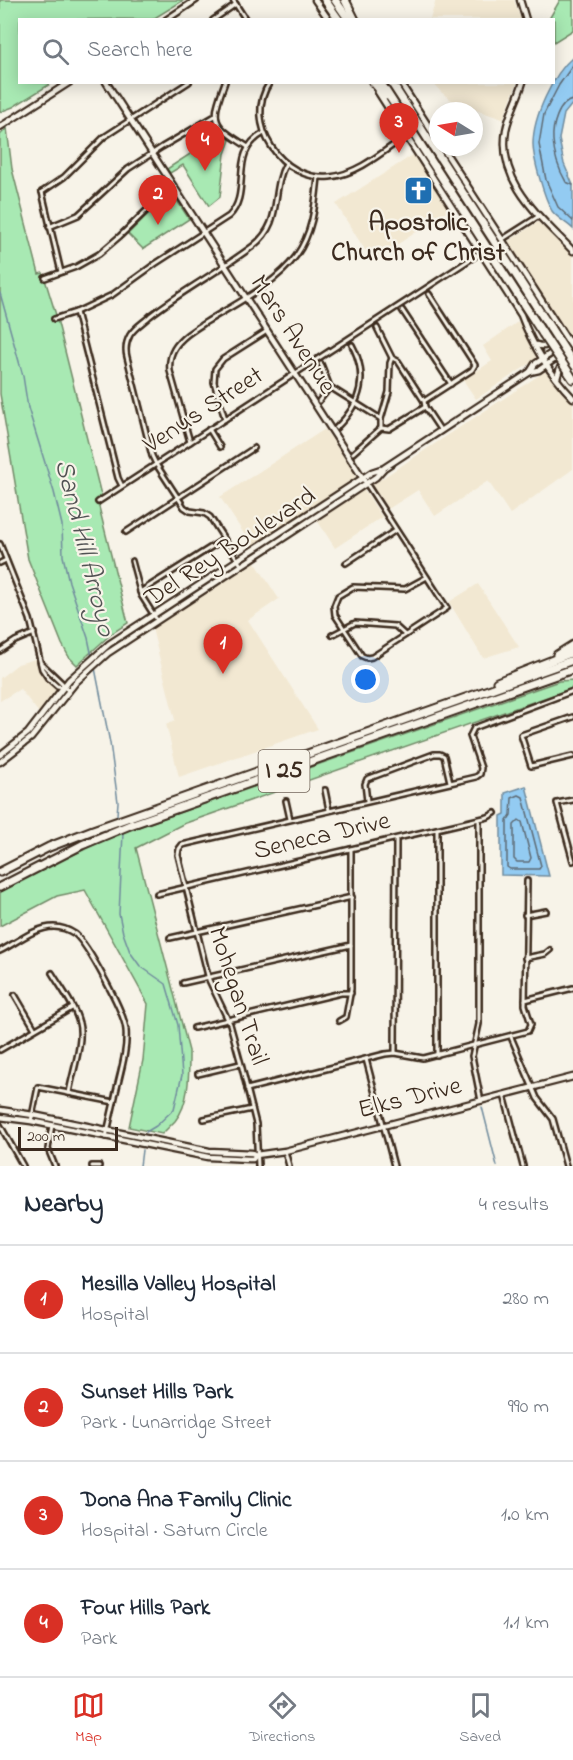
<!DOCTYPE html>
<meta charset="utf-8">
<style>
body{margin:0;font-family:"Indie Flower",sans-serif;background:#f6f6f7;color:#1f2937}
.compass{position:absolute;left:429px;top:102px;width:54px;height:54px;border-radius:50%;background:#fff;box-shadow:0 3px 15px #0003;rotate:281deg}
.scale{position:absolute;left:18px;bottom:15px;width:100px;box-sizing:border-box;padding-left:6px;border:3px solid #3b2a1e;border-top:0;font-size:16px;line-height:21px;white-space:nowrap;color:#3b2a1e;-webkit-text-stroke:4px #f7f3e8;paint-order:stroke}
.you{position:absolute;left:366px;top:680px;width:21px;height:21px;margin:-15px;border:4px solid #fff;border-radius:50%;background:#1a73e8;box-shadow:0 0 0 9px #1a73e833}
.badge{display:grid;place-items:center;width:39px;height:39px;border-radius:50%;background:#d93025;color:#fff;font-size:20px;font-weight:700}
.pin{position:absolute;translate:-50% -50px;filter:drop-shadow(0 2px 3px #0008)}
.pin::after{content:'';position:absolute;top:32px;width:21px;height:18px;background:inherit;clip-path:polygon(0 0,100% 0,50% 100%)}
.list{margin:0;padding:0;list-style:none}
h2{display:flex;justify-content:space-between;align-items:center;height:78px;margin:0;padding:0 24px;font-size:26px}
h2 small{font-size:20px;font-weight:400;color:#747a83}
.list li{display:grid;grid-template-columns:39px 1fr auto;gap:18px;align-items:center;box-sizing:border-box;height:108px;padding:0 24px;border-top:2px solid #e0e1e3}
.list b{display:block;font-size:22px;white-space:nowrap}
.list p{margin:0;font-size:20px;white-space:nowrap;color:#747a83}
.list em{font-size:20px;font-style:normal;color:#747a83}
.icon{flex:none;width:33px;height:33px;fill:none;stroke:currentColor;stroke-width:2;stroke-linecap:round;stroke-linejoin:round}
.map{position:relative;flex:none;width:573px;height:1166px;overflow:hidden}
.search{position:absolute;background:#fff;box-shadow:0 3px 15px #0003;left:18px;right:18px;top:18px;height:66px;display:flex;align-items:center;gap:15px;box-sizing:border-box;padding:0 21px;border-radius:0px;color:#747a83;font-size:22px}
.sheet{height:510px;background:#fff}
nav{display:flex;justify-content:space-around;align-items:center;box-sizing:border-box;height:84px;border-top:2px solid #e0e1e3;background:#fff;font-size:16px;color:#747a83}
nav a{display:grid;justify-items:center;gap:3px}
nav .on{color:#d93025}
.map>svg:first-child{display:block}
.built{fill:#f2e8d2}
.green{fill:#a8e9b3;stroke:#728a68;stroke-width:1.5}
.water{fill:#93cbf2;stroke:#708b9d;stroke-width:1.5}
.lines{fill:none;stroke-linecap:round;stroke-linejoin:round}
.shore{stroke:#5e6a73;stroke-width:1.5}
.stream{stroke:#708b9d;stroke-width:1.5}
.street-casing{stroke:#3b2a1e;stroke-width:8}
.secondary-casing{stroke:#3b2a1e;stroke-width:9}
.highway-casing{stroke:#3b2a1e;stroke-width:11}
.street{stroke:#f7f3e8;stroke-width:3}
.secondary{stroke:#f7f3e8;stroke-width:4.5}
.highway{stroke:#f7f3e8;stroke-width:7}
.highway-bridge-casing{stroke:#3b2a1e;stroke-width:11;stroke-linecap:butt}
.highway-bridge{stroke:#f7f3e8;stroke-width:7}
.labels{text-anchor:middle;dominant-baseline:central;stroke-width:4.5;stroke-linejoin:round;paint-order:stroke}
.shield{fill:#f7f3e8;stroke:#73665b;stroke-width:1.5}
.shield-label{font-size:24px;font-weight:bold;fill:#3b2a1e}
.poi-label{font-size:26px;font-weight:bold;fill:#3b2a1e;stroke:#f7f3e8}
.street-label{font-size:26px;fill:#3b2a1e;stroke:#f7f3e8}
.water-label{font-size:27px;font-style:italic;fill:#515253;stroke:#f7f3e8}
</style>
<div class="map">
<svg width="573" height="1166" viewBox="0 0 573 1166">
<rect width="100%" height="100%" fill="#f7f3e8"/>
<filter id="ink" filterUnits="userSpaceOnUse"><feTurbulence type="fractalNoise" baseFrequency=".0167" numOctaves="2"/><feDisplacementMap in="SourceGraphic" scale="12" xChannelSelector="R" yChannelSelector="G"/><feConvolveMatrix kernelMatrix="1 2 1 2 8 2 1 2 1" color-interpolation-filters="sRGB"/></filter>
<g filter="url(#ink)">
<g class="built">
<polygon points="436,0 514,0 521,19 430,19"/>
<polygon points="433,83 517,83 503,119 455,103 441,92"/>
<polygon points="413,155 450,210 372,261 336,204"/>
<polygon points="538,222 573,254 573,344 507,242"/>
<polygon points="519,321 537,354 537,359 476,399 463,380 492,361 483,346"/>
<polygon points="544,372 547,372 549,374 563,393 573,402 573,469 510,514 488,481 435,516 418,490 388,509 372,485"/>
<polygon points="325,429 356,475 355,479 252,546 220,497"/>
<polygon points="362,490 365,491 382,517 335,548 317,520"/>
<polygon points="255,562 279,599 248,620 318,729 179,777 166,724 175,720 152,628"/>
<polygon points="478,584 519,647 483,658 449,602"/>
<polygon points="35,659 43,677 56,690 39,713 20,689 0,701 0,678 18,664"/>
</g>
<g class="green">
<polygon points="0,0 184,0 153,19 20,20 20,82 52,83 13,107 0,112"/>
<polygon points="560,0 573,0 573,30 554,42 554,20 549,19"/>
<polygon points="7,128 12,169 39,274 43,273 56,315 101,495 99,507 128,623 111,634 77,665 69,657 62,644 28,559 0,394 0,135"/>
<polygon points="221,134 230,140 225,154 220,197 209,206 183,165 170,173 167,169"/>
<polygon points="170,198 176,199 189,219 143,249 128,234 150,212"/>
<path d="M 573,680 L 573,688 L 183,824 L 136,848 L 189,1051 C 189,1072 190,1103 175,1121 C 171,1125 166,1130 162,1134 L 129,1127 L 143,1060 L 148,1004 L 85,890 L 57,896 L 0,926 L 0,892 L 30,875 L 115,835 L 559,681 Z"/>
</g>
<g class="water">
<path d="M 573,57 L 573,103 L 564,114 L 559,139 L 564,164 L 573,185 L 573,229 C 567,223 557,218 552,211 C 544,197 533,159 533,144 C 533,117 553,74 573,57 Z"/>
<polygon points="526,786 549,876 501,875 501,816 505,814 505,793"/>
</g>
<g class="lines">
<g class="shore">
<polyline points="573,65 559,85 544,114 539,144 546,180 558,207 573,221"/>
<path d="M 573,100 C 558,102 552,127 553,140 C 554,155 559,170 566,182 L 573,185"/>
<polygon points="519,795 523,797 541,866 539,869 510,869 507,867 507,821 511,815 512,798"/>
<polygon points="519,820 522,822 531,858 529,862 517,862 514,859 514,825"/>
</g>
<g class="stream">
<polyline points="0,293 23,376 28,408 54,492 62,525 63,556 69,582 88,638 92,657"/>
<polyline points="95,668 110,743 118,802 117,815"/>
<polyline points="123,833 119,914 123,933 130,952 140,966 166,984 178,1025 182,1075 174,1109 156,1126 146,1132"/>
<polyline points="482,1107 497,1166"/>
<polyline points="140,1166 142,1150"/>
</g>
<defs>
<g id="street">
<polyline points="233,0 246,20"/>
<polyline points="213,20 236,4"/>
<path d="M 225,82 C 210,123 212,124 248,147"/>
<path d="M 270,82 C 242,123 282,182 330,177 C 358,174 384,151 406,136"/>
<polyline points="42,192 64,177 104,137 189,82"/>
<polyline points="42,192 61,272"/>
<polyline points="49,227 78,215 128,169 162,147 215,116"/>
<polyline points="503,239 539,216"/>
<polyline points="45,278 76,267 99,254 120,236 148,209 175,190"/>
<polyline points="402,310 451,384"/>
<polyline points="76,312 118,478 122,486"/>
<path d="M 54,319 L 76,312 L 112,295 L 155,264 L 229,216 C 253,192 227,153 264,133"/>
<polyline points="377,328 392,358 398,361 424,401 425,407 441,431"/>
<polyline points="321,364 330,387 381,419 381,428"/>
<polyline points="319,401 330,387"/>
<polyline points="424,401 472,370 475,365 429,294"/>
<polyline points="225,419 214,382 215,369 223,359 267,331"/>
<polyline points="381,419 389,392 390,363 392,358"/>
<path d="M 336,428 C 361,404 369,377 352,345"/>
<polyline points="209,429 220,447"/>
<path d="M 190,442 L 170,371 C 169,363 170,356 174,349 C 181,337 195,329 206,322 C 235,304 276,284 296,256 C 313,232 315,206 318,177"/>
<polyline points="353,453 381,428 389,429 425,407"/>
<polyline points="366,483 447,608 372,657 367,658 362,656 335,615 334,606 338,596 353,587 405,589 427,577"/>
<polyline points="98,502 480,253"/>
<polyline points="126,532 254,448"/>
<polyline points="0,544 30,619 42,669 48,678 57,686 64,687 69,691"/>
<polyline points="132,561 141,595 157,620"/>
<polyline points="0,563 6,560"/>
<polyline points="346,563 396,530"/>
<path d="M 241,565 L 210,517 L 204,513 L 190,511 L 184,507 L 156,464 L 152,456 L 127,357 C 125,349 126,342 130,335 C 135,327 144,322 150,316 C 183,290 220,271 253,246 C 284,222 270,192 286,163"/>
<polyline points="140,592 224,539"/>
<polyline points="332,635 355,623 395,626 405,635"/>
<polyline points="0,651 15,641 34,633"/>
<polyline points="41,663 62,683 64,687"/>
<polyline points="573,717 521,735 531,766 573,756"/>
<polyline points="325,790 329,810"/>
<polyline points="573,800 557,803 573,861"/>
<polyline points="286,801 290,819"/>
<polyline points="367,801 365,784 367,779 434,754 440,754 444,756 450,782"/>
<polyline points="479,820 479,1024 472,1056 481,1101"/>
<polyline points="157,894 488,817 495,813"/>
<polyline points="525,915 546,911"/>
<polyline points="170,938 352,897"/>
<path d="M 0,951 C 16,943 35,927 54,927 C 61,927 69,930 75,934 C 88,945 125,1013 126,1030 C 128,1053 118,1079 114,1102"/>
<polyline points="525,958 545,954 550,950"/>
<path d="M 52,973 C 61,988 75,1006 79,1023 C 84,1041 72,1074 69,1093"/>
<polyline points="183,983 351,945"/>
<polyline points="15,995 35,1029"/>
<polyline points="525,1000 573,988"/>
<polyline points="339,1021 346,1017 351,989 351,849"/>
<polyline points="194,1028 341,993 351,993"/>
<polyline points="511,1037 537,1098 553,1119 566,1166"/>
<polyline points="0,1050 72,1008"/>
<polyline points="395,1053 396,839"/>
<polyline points="437,1055 437,829"/>
<polyline points="366,1059 394,1166"/>
<polyline points="198,1074 240,1064"/>
<polyline points="247,1089 385,1054 395,1053 423,1058 528,1031 531,1024 525,1005 527,881"/>
<polyline points="504,1095 523,1166"/>
<polyline points="204,1119 252,1109"/>
<polyline points="31,1121 38,1087 114,1102 106,1137"/>
<polyline points="0,1125 23,1166"/>
<polyline points="52,1125 48,1149 55,1166"/>
<polyline points="285,1151 289,1166"/>
<polyline points="92,1166 99,1166"/>
<polyline points="258,1166 256,1124 241,1064 230,1024 209,980 178,855 179,849 182,845 476,777 480,774 481,768 470,736 474,728 573,691"/>
</g>
<g id="secondary">
<polyline points="315,0 329,20"/>
<polyline points="520,0 526,20"/>
<polyline points="166,20 196,0"/>
<polyline points="106,82 364,480"/>
<polyline points="400,82 438,141"/>
<path d="M 523,82 C 518,99 509,114 506,130 C 497,183 541,217 573,251"/>
<path d="M 378,92 L 521,315 C 532,345 551,375 573,398"/>
<polyline points="0,127 70,82"/>
<polyline points="442,147 573,349"/>
<path d="M 537,345 C 547,349 559,340 560,329"/>
<polyline points="530,372 535,364 573,339"/>
<polyline points="557,378 560,368 573,359"/>
<polyline points="0,755 28,733 69,680 109,644 372,472 381,469"/>
<polyline points="0,762 31,738 76,682 108,653 326,510 376,477 384,468 530,372 539,370 558,357"/>
<polyline points="0,1110 33,1115 209,1151 252,1153 256,1155 285,1151 573,1077"/>
<polyline points="0,1117 31,1121 208,1157 249,1159 253,1159 256,1155"/>
</g>
<g id="highway">
<polyline points="325,0 339,20"/>
<polyline points="335,0 349,20"/>
<polyline points="345,0 355,20"/>
<polyline points="373,82 385,96"/>
<polyline points="380,82 543,334"/>
<polyline points="391,82 551,329"/>
<polyline points="569,373 573,379"/>
<polyline points="557,655 573,645"/>
<polyline points="497,682 573,652"/>
<polyline points="0,872 49,847 93,830 573,660"/>
<polyline points="0,887 82,845 130,825 573,669"/>
</g>
</defs>
<use href="#street" class="street-casing"/>
<use href="#secondary" class="secondary-casing"/>
<use href="#highway" class="highway-casing"/>
<use href="#street" class="street"/>
<use href="#secondary" class="secondary"/>
<use href="#highway" class="highway"/>
<defs>
<g id="highway-bridge">
<polyline points="551,329 573,363"/>
<polyline points="543,334 569,373"/>
</g>
</defs>
<use href="#highway-bridge" class="highway-bridge-casing"/>
<use href="#highway-bridge" class="highway-bridge"/>
</g>
</g>
<defs>
<symbol id="church-square" viewBox="-11 -11 22 22"><rect x="-9" y="-9" width="18" height="18" rx="4" fill="#1f6fb2" stroke="#f7f3e8"/><path d="M-1.2-6h2.4v3.5h3.3v2.4h-3.3V6h-2.4V-.1h-3.3v-2.4h3.3Z" fill="#fff"/></symbol>
</defs>
<g fill-rule="evenodd">
<use href="#church-square" x="402" y="174" width="33" height="33"/>
</g>
<g class="labels">
<rect class="shield" x="258.5" y="750" width="51" height="42" rx="4.5"/>
<g class="shield-label">
<text x="284" y="771">I 25</text>
</g>
<g class="poi-label">
<text x="418" y="224">Apostolic<tspan x="418" dy="30">Church of Christ</tspan></text>
</g>
<g class="street-label">
<text transform="translate(292 335) rotate(57)">Mars Avenue</text>
<text transform="translate(204 411) rotate(-33)">Venus Street</text>
<text transform="translate(231 548) rotate(-33)">Del Rey Boulevard</text>
<text transform="translate(322 837) rotate(-13)">Seneca Drive</text>
<text transform="translate(237 996) rotate(72)">Mohegan Trail</text>
<text transform="translate(410 1099) rotate(-14)">Elks Drive</text>
</g>
<g class="water-label">
<text transform="translate(84 548) rotate(76)">Sand Hill Arroyo</text>
</g>
</g>
</svg>
<svg class="compass" viewBox="-18 -18 36 36"><path d="M0-13l5 13h-10z" fill="#e53935"/><path d="M0 13l5-13h-10z" fill="#747a83"/></svg>
<div class="scale">200 m</div>
<div class="you"></div>
<div class="pin badge" style="left:223px;top:674px">1</div>
<div class="pin badge" style="left:158px;top:225px">2</div>
<div class="pin badge" style="left:399px;top:153px">3</div>
<div class="pin badge" style="left:205px;top:171px">4</div>
<div class="search"><svg class="icon" aria-label="search" viewBox="0 0 24 24"><circle cx="10" cy="10" r="6"/><path d="M15 15l6 6"/></svg>Search here</div>
</div>
<section class="sheet">
<h2>Nearby<small>4 results</small></h2>
<ul class="list">
<li><span class="badge">1</span><div><b>Mesilla Valley Hospital</b><p>Hospital</p></div><em>280 m</em></li>
<li><span class="badge">2</span><div><b>Sunset Hills Park</b><p>Park · Lunarridge Street</p></div><em>990 m</em></li>
<li><span class="badge">3</span><div><b>Dona Ana Family Clinic</b><p>Hospital · Saturn Circle</p></div><em>1.0 km</em></li>
<li><span class="badge">4</span><div><b>Four Hills Park</b><p>Park</p></div><em>1.1 km</em></li>
</ul>
</section>
<nav>
<a class="on"><svg class="icon" aria-label="map" viewBox="0 0 24 24"><path d="M3 6l6-2 6 2 6-2v14l-6 2-6-2-6 2zM9 4v14M15 6v14"/></svg>Map</a>
<a><svg class="icon" aria-label="directions" viewBox="0 0 24 24"><path d="M12 3l9 9-9 9-9-9zM9 14v-3h6M13 9l2 2-2 2"/></svg>Directions</a>
<a><svg class="icon" aria-label="saved" viewBox="0 0 24 24"><path d="M7 4h10v16l-5-4-5 4z"/></svg>Saved</a>
</nav>
